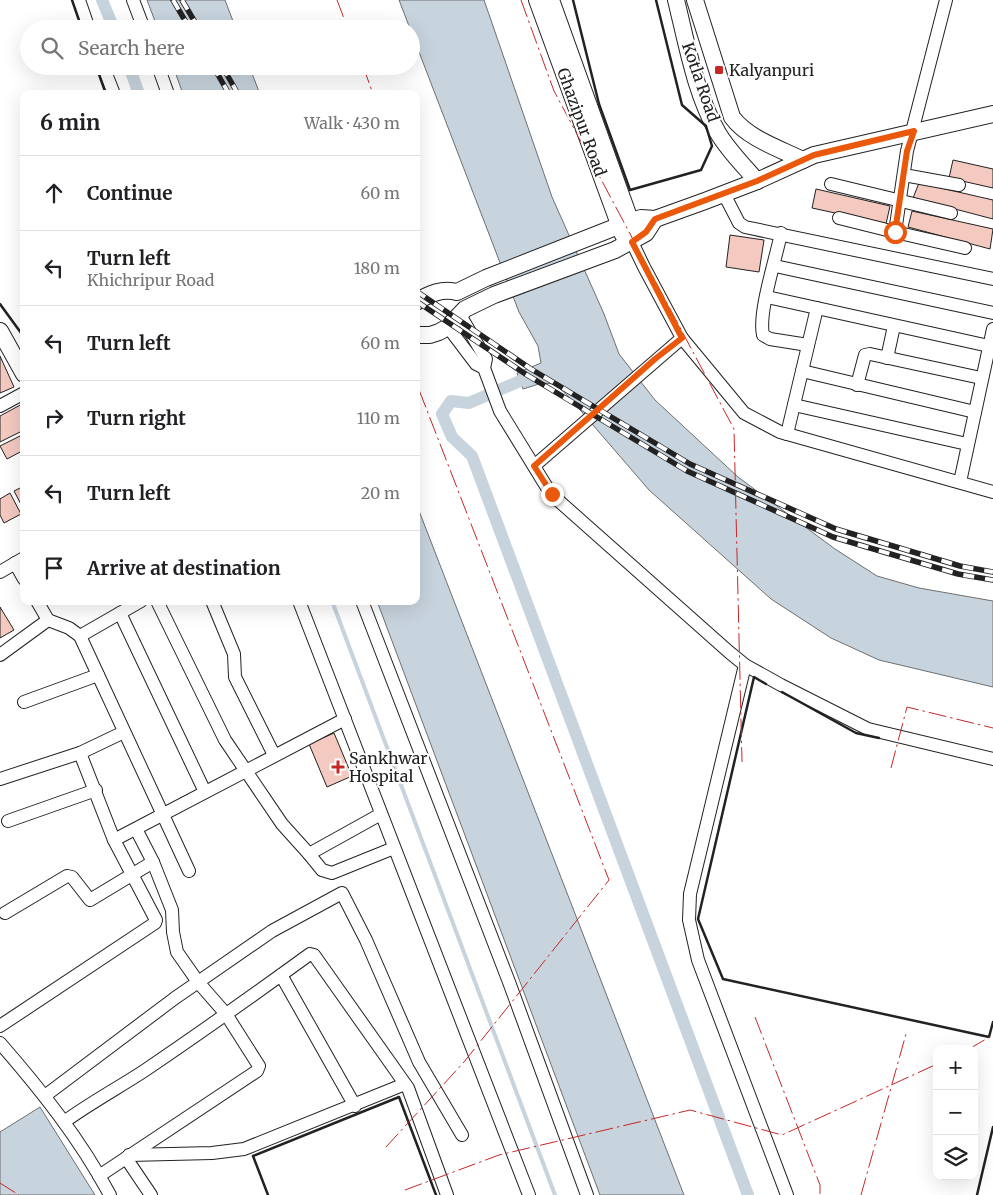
<!DOCTYPE html>
<meta charset="utf-8">
<style>
body{margin:0;font-family:Merriweather,serif;background:#f2f2f2;color:#202124}
.controls{position:absolute;right:15px;bottom:15px;display:grid;overflow:hidden;border-radius:10px;box-shadow:0 5px 20px #0002}
.controls button{width:45px;height:45px;display:grid;place-items:center;padding:0;border:0;border-bottom:1px solid #e0e0e0;background:#fff;color:#202124;font:25px sans-serif}
.stop{position:absolute;width:15px;height:15px;margin:-11px;border:4px solid #ea580c;border-radius:50%;background:#fff}
.stop.end{background:#ea580c;border-color:#fff;box-shadow:0 1px 5px #0008}
.list{margin:0;padding:0;list-style:none}
h2{display:flex;justify-content:space-between;align-items:center;height:65px;margin:0;padding:0 20px;font-size:21px}
h2 small{font-size:16px;font-weight:400;color:#757577}
.list li{display:grid;grid-template-columns:32px 1fr auto;gap:15px;align-items:center;box-sizing:border-box;height:75px;padding:0 20px;border-top:1px solid #e0e0e0}
.list b{display:block;font-size:19px;white-space:nowrap}
.list p{margin:0;font-size:16px;white-space:nowrap;color:#757577}
.list em{font-size:16px;font-style:normal;color:#757577}
.icon{flex:none;width:28px;height:28px;fill:none;stroke:currentColor;stroke-width:2;stroke-linecap:round;stroke-linejoin:round}
.map{position:relative;flex:none;width:993px;height:1195px;overflow:hidden}
.search{position:absolute;background:#fff;box-shadow:0 5px 20px #0002;left:20px;top:20px;width:400px;height:55px;display:flex;align-items:center;gap:12px;box-sizing:border-box;padding:0 18px;border-radius:28px;color:#757577;font-size:19px}
.panel{position:absolute;background:#fff;box-shadow:0 5px 20px #0002;left:20px;top:90px;width:400px;height:515px;border-radius:10px}
.map>svg:first-child{display:block}
.water{fill:#c7d3dd;stroke:#6f6f6f}
.lines{fill:none;stroke-linecap:round;stroke-linejoin:round}
.stream{stroke:#c7d3dd;stroke-width:4}
.canal{stroke:#c7d3dd;stroke-width:12}
.building{fill:#f3c9c0;stroke:#222}
.minor-casing{stroke:#222;stroke-width:14}
.major-casing{stroke:#222;stroke-width:18}
.minor{stroke:#fff;stroke-width:12}
.major{stroke:#fff;stroke-width:16}
.rail-casing{stroke:#222;stroke-width:5.5}
.rail{stroke:#fff;stroke-width:4;stroke-dasharray:11;stroke-linecap:butt}
.wall{stroke:#222;stroke-width:2.5}
.power{stroke:#c62828;stroke-width:1;stroke-dasharray:18 4 2.5 4;stroke-linecap:butt}
.route{stroke:#ea580c;stroke-width:6}
.poi-dot{fill:#c62828;stroke:#fff;stroke-width:2}
.labels{text-anchor:middle;dominant-baseline:central;stroke-width:4;stroke-linejoin:round;paint-order:stroke}
.poi-label{font-size:16px;fill:#222;stroke:#fff;text-anchor:start}
.street-label{font-size:16px;fill:#222;stroke:#fff}
</style>
<div class="map">
<svg width="993" height="1195" viewBox="0 0 993 1195">
<rect width="100%" height="100%" fill="#fff"/>
<g class="water">
<polygon points="147,0 225,0 236,29 158,29"/>
<polygon points="399,0 484,0 552,197 604,314 619,354 655,400 738,477 835,549 877,576 919,588 993,601 993,687 879,660 831,638 771,599 649,490 568,396 555,384 542,383 523,389 517,373 541,363 538,346 519,312"/>
<polygon points="173,66 249,66 260,94 183,94"/>
<polygon points="416,503 684,1195 600,1195 377,601 416,601"/>
<polygon points="40,1107 95,1195 0,1195 0,1132"/>
</g>
<g class="lines">
<polyline class="stream" points="332,601 555,1195"/>
<g class="canal">
<polyline points="102,0 114,29"/>
<polyline points="129,66 139,94"/>
<polyline points="520,381 469,403 451,401 442,414 452,437 472,456 748,1195"/>
</g>
</g>
<g class="building">
<polygon points="953,160 993,169 993,188 949,178"/>
<polygon points="919,183 993,200 993,219 913,198"/>
<polygon points="816,189 890,206 886,224 812,208"/>
<polygon points="912,211 993,229 990,249 908,227"/>
<polygon points="730,235 764,240 759,272 726,267"/>
<polygon points="0,356 14,387 0,393"/>
<polygon points="24,403 24,430 0,442 0,416"/>
<polygon points="24,434 24,450 7,459 0,446"/>
<polygon points="24,486 24,510 14,491"/>
<polygon points="10,493 21,514 4,523 0,515 0,499"/>
<polygon points="0,607 14,630 0,638"/>
<polygon points="334,733 352,776 327,787 309,744"/>
</g>
<g class="lines">
<defs>
<g id="minor">
<polyline points="79,0 89,29"/>
<polyline points="133,0 144,29"/>
<polyline points="946,0 907,151 895,232 965,248"/>
<polyline points="103,66 114,94"/>
<polyline points="158,66 168,94"/>
<polyline points="904,175 959,185"/>
<polyline points="831,184 951,213"/>
<polyline points="724,194 739,223 745,227 993,279"/>
<polyline points="839,218 895,232"/>
<path d="M 781,233 C 776,259 758,312 763,335 L 770,339 L 808,345"/>
<polyline points="632,242 644,267 682,338 744,413 780,432 993,492"/>
<polyline points="775,266 993,313"/>
<polyline points="767,297 989,346"/>
<polyline points="460,315 486,359 484,368"/>
<polyline points="448,327 476,364 484,368 500,411 551,494 729,652 745,665 781,685 868,729 993,759"/>
<polyline points="887,358 894,326"/>
<polyline points="802,371 975,412"/>
<polyline points="857,385 865,355 870,354 981,378"/>
<polyline points="794,405 967,444"/>
<polyline points="0,406 24,393"/>
<polyline points="787,434 817,308"/>
<polyline points="534,466 682,338"/>
<polyline points="960,482 993,329"/>
<polyline points="15,563 24,579"/>
<polyline points="0,572 24,558"/>
<polyline points="157,601 225,740 282,824 309,854 381,814"/>
<polyline points="212,601 234,654 235,677 274,755"/>
<polyline points="299,601 529,1195"/>
<polyline points="362,601 509,982 587,1195"/>
<polyline points="120,613 205,792"/>
<polyline points="48,620 69,628 80,636 189,871"/>
<polyline points="80,636 141,601"/>
<polyline points="0,655 48,620 37,601"/>
<polyline points="745,665 690,894 689,920 698,960 787,1195"/>
<polyline points="24,702 98,675"/>
<polyline points="0,779 80,753 124,732"/>
<polyline points="8,821 96,790"/>
<polyline points="114,840 345,719"/>
<polyline points="309,854 322,870 332,873 394,848"/>
<polyline points="5,913 67,876 72,877 90,900 153,862"/>
<polyline points="281,975 355,1106"/>
<polyline points="0,1026 155,923 156,920 114,840 80,753"/>
<path d="M 0,1043 C 41,1090 80,1139 110,1195"/>
<polyline points="46,1095 175,998 272,931 342,893 366,940 419,1062 462,1135"/>
<path d="M 64,1122 C 90,1103 118,1088 144,1071 C 200,1033 255,994 310,954 L 314,955 L 408,1088 L 447,1195"/>
<polyline points="129,1155 212,1153 244,1149 405,1084"/>
<polyline points="126,1158 151,1195"/>
<polyline points="99,1176 257,1071 259,1066 226,1014 198,982 177,952 173,932 172,910 153,862 136,829"/>
</g>
<g id="major">
<polyline points="537,0 623,235"/>
<polyline points="551,0 634,231"/>
<path d="M 676,0 C 687,44 695,93 718,133 C 728,150 744,166 757,181"/>
<path d="M 695,0 L 732,117 C 747,138 780,149 803,160"/>
<path d="M 416,302 C 429,294 442,288 457,292 L 486,278 L 631,221 L 641,218 L 655,219 L 705,201 L 757,181 L 814,155 L 993,114"/>
<polyline points="0,331 24,374"/>
<polyline points="416,335 430,335 439,332 448,327 465,309 494,295 615,250 646,233 655,219"/>
</g>
</defs>
<use href="#minor" class="minor-casing"/>
<use href="#major" class="major-casing"/>
<use href="#minor" class="minor"/>
<use href="#major" class="major"/>
<defs>
<g id="rail">
<polyline points="173,0 190,29"/>
<polyline points="182,0 199,29"/>
<polyline points="213,66 229,94"/>
<polyline points="222,66 238,94"/>
<polyline points="416,291 531,369 690,464 836,529 960,566 993,572"/>
<polyline points="416,301 527,375 687,471 833,537 958,574 993,580"/>
</g>
</defs>
<use href="#rail" class="rail-casing"/>
<use href="#rail" class="rail"/>
<g class="wall">
<polyline points="72,0 82,29"/>
<polyline points="573,0 599,104 630,190 701,170 712,146 706,126 682,105 656,0"/>
<polyline points="96,66 106,94"/>
<polyline points="0,304 24,337"/>
<polyline points="766,684 754,677 698,919 723,979 989,1037 993,1022"/>
<polyline points="782,692 856,733 879,738"/>
<polyline points="268,1195 253,1156 399,1097 436,1195"/>
<polyline points="977,1195 993,1127"/>
</g>
<g class="power">
<polyline points="337,0 348,29"/>
<polyline points="521,0 554,91 734,429 742,762"/>
<polyline points="363,66 373,94"/>
<polyline points="891,768 907,707 993,728"/>
<polyline points="755,1017 820,1185 820,1195"/>
<polyline points="969,1049 993,1035"/>
<polyline points="386,1147 464,1062 609,880 416,382"/>
<polyline points="0,1183 19,1195"/>
<polyline points="405,1190 499,1155 690,1110 782,1135 937,1064"/>
<polyline points="861,1195 906,1034"/>
</g>
</g>
<g class="lines">
<polyline class="route" points="552,494 534,466 655,359 682,338 632,242 646,232 655,219 757,181 814,155 914,131 907,151 895,232"/>
</g>
<g class="poi-dot">
<rect x="714" y="65" width="10" height="10" rx="2.5"/>
<path d="M335.5 759.5h5v5h5v5h-5v5h-5v-5h-5v-5h5z"/>
</g>
<g class="labels">
<g class="poi-label">
<text x="729" y="70">Kalyanpuri</text>
<text x="349" y="758">Sankhwar<tspan x="349" dy="18">Hospital</tspan></text>
</g>
<g class="street-label">
<text transform="translate(701 82) rotate(71)">Kotla Road</text>
<text transform="translate(582 122) rotate(70)">Ghazipur Road</text>
</g>
</g>
</svg>
<div class="controls">
<button>+</button>
<button>−</button>
<button><svg class="icon" aria-label="layers" viewBox="0 0 24 24"><path d="M12 4l9 5-9 5-9-5zM3 14l9 5 9-5"/></svg></button>
</div>
<div class="stop" style="left:895px;top:232px"></div>
<div class="stop end" style="left:552px;top:494px"></div>
<div class="search"><svg class="icon" aria-label="search" viewBox="0 0 24 24"><circle cx="10" cy="10" r="6"/><path d="M15 15l6 6"/></svg>Search here</div>
<section class="panel">
<h2>6 min<small>Walk · 430 m</small></h2>
<ul class="list">
<li><svg class="icon" aria-label="ahead" viewBox="0 0 24 24"><path d="M12 20V5M6 11l6-6 6 6"/></svg><div><b>Continue</b></div><em>60 m</em></li>
<li><svg class="icon" aria-label="left" viewBox="0 0 24 24"><path d="M17 20v-9H6M10 6l-5 5 5 5"/></svg><div><b>Turn left</b><p>Khichripur Road</p></div><em>180 m</em></li>
<li><svg class="icon" aria-label="left" viewBox="0 0 24 24"><path d="M17 20v-9H6M10 6l-5 5 5 5"/></svg><div><b>Turn left</b></div><em>60 m</em></li>
<li><svg class="icon" aria-label="right" viewBox="0 0 24 24"><path d="M7 20v-9h11M14 6l5 5-5 5"/></svg><div><b>Turn right</b></div><em>110 m</em></li>
<li><svg class="icon" aria-label="left" viewBox="0 0 24 24"><path d="M17 20v-9H6M10 6l-5 5 5 5"/></svg><div><b>Turn left</b></div><em>20 m</em></li>
<li><svg class="icon" aria-label="arrive" viewBox="0 0 24 24"><path d="M6 21V4h12l-3 4 3 4H6"/></svg><div><b>Arrive at destination</b></div></li>
</ul>
</section>
</div>
